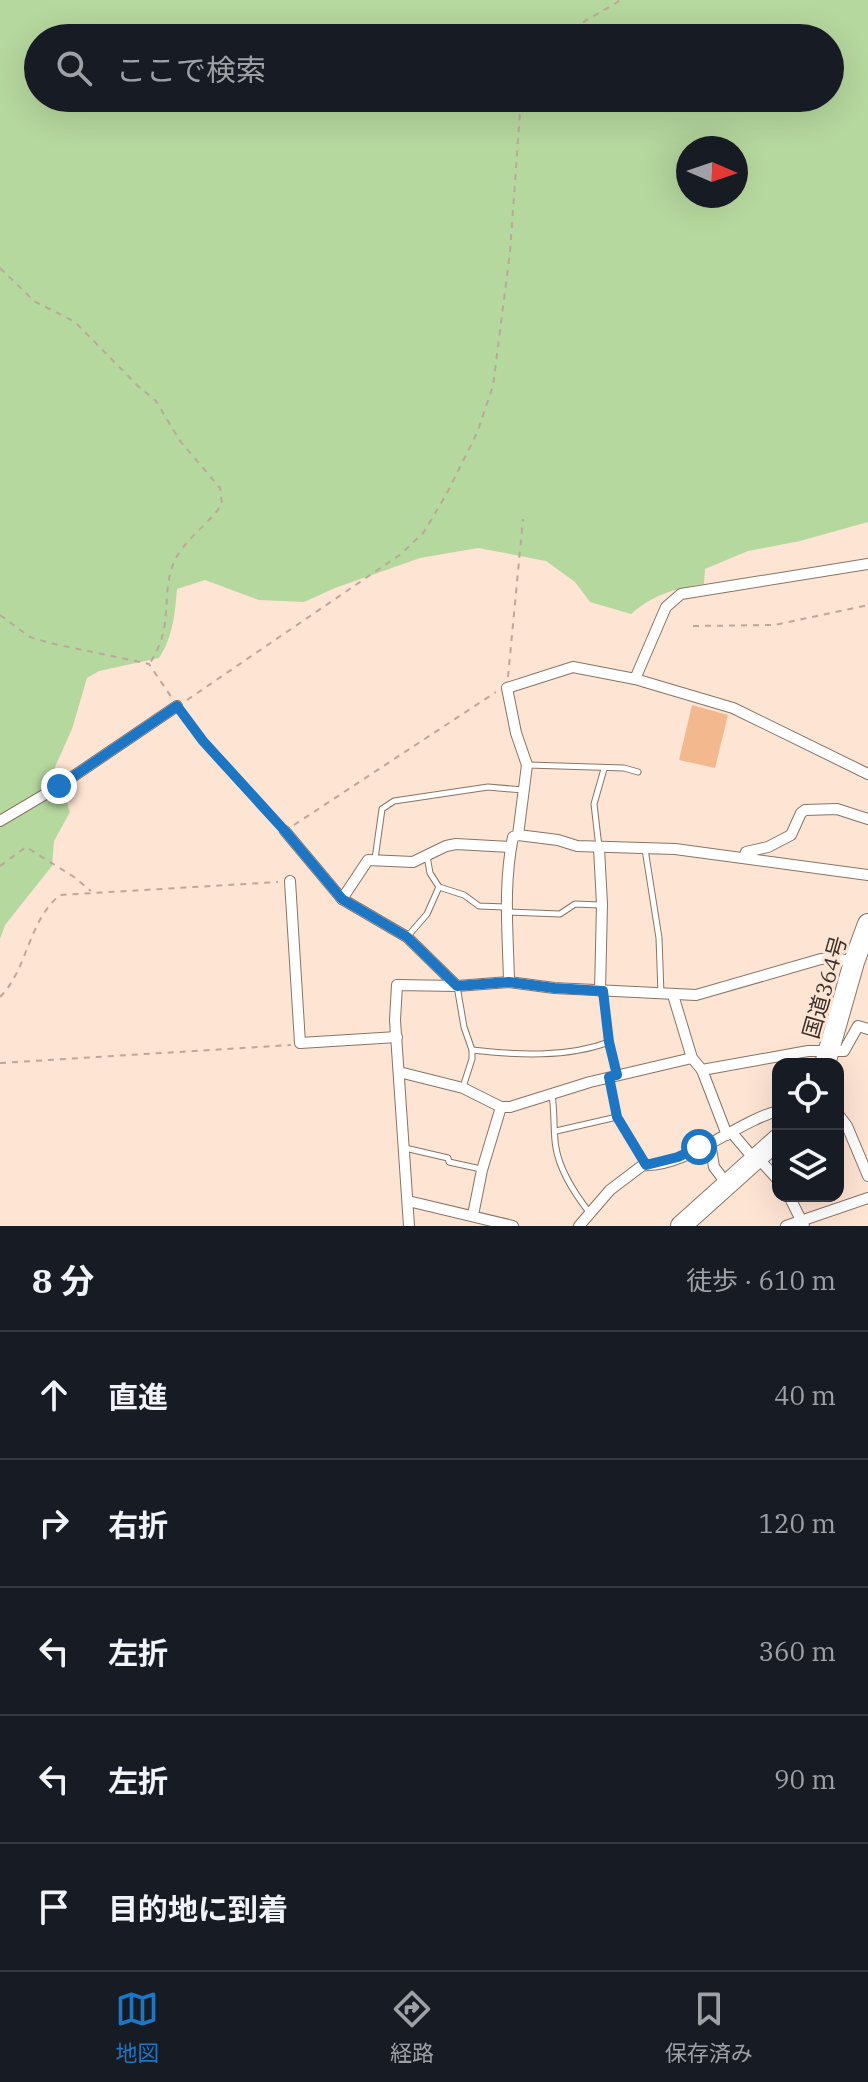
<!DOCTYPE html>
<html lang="ja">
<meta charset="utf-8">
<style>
body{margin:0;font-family:"IBM Plex Serif","Noto Sans JP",serif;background:#20242c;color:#f1f3f6}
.controls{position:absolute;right:24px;bottom:24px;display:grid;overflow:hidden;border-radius:16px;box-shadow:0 8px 32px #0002}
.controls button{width:72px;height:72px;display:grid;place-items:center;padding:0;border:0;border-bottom:2px solid #363941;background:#171b24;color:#f1f3f6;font:40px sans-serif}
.compass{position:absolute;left:676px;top:136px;width:72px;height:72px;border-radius:50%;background:#171b24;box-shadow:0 8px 32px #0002;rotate:92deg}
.stop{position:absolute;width:24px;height:24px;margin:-18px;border:6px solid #1d76c3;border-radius:50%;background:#fff}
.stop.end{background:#1d76c3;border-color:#fff;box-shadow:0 2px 8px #0008}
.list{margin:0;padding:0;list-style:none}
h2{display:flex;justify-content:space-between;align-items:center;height:104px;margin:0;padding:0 32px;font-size:34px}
h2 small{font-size:26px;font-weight:400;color:#9ea1a6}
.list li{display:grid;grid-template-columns:52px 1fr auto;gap:24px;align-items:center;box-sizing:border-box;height:128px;padding:0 32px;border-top:2px solid #363941}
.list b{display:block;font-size:30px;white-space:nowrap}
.list em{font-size:26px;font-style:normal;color:#9ea1a6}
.icon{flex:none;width:44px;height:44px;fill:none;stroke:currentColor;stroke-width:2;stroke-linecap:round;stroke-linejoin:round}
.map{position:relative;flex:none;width:868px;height:1226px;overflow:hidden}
.search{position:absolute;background:#171b24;box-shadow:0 8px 32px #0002;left:24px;right:24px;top:24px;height:88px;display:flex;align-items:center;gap:20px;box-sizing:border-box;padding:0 28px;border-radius:44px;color:#9ea1a6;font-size:30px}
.sheet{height:744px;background:#171b24}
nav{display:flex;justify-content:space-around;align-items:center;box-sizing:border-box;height:112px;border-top:2px solid #363941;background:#171b24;font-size:22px;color:#9ea1a6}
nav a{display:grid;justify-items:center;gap:4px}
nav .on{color:#1d76c3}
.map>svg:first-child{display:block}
.green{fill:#b5d89e;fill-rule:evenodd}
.building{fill:#f4b88f}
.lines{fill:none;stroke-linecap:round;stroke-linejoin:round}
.lane-casing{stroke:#8a7364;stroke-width:7}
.street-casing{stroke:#8a7364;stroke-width:12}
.highway-casing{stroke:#8a7364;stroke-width:22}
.path{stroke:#bca89a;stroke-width:2;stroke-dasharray:6 6;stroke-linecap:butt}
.lane{stroke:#fff;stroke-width:5}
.street{stroke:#fff;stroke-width:10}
.highway{stroke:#fff;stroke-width:20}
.route{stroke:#1d76c3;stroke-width:10}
.labels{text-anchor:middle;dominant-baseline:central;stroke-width:6;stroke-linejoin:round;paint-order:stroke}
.street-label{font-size:22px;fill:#3a312a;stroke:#fee4d3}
</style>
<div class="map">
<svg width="868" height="1226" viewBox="0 0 868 1226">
<rect width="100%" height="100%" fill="#fee4d3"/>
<path class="green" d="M 0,0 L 868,0 L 868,522 L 800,541 L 748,551 L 705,569 L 704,584 C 675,588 653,595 631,614 L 590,602 L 575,582 L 546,561 L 478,548 L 420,558 L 335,588 L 304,602 L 259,600 L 205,580 L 177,589 C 175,613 173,637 159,658 L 99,671 L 87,678 L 72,729 L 55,767 L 70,812 L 54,841 L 52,866 L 5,925 L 0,939 ZM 38,38 L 830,38 L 830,98 L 38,98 ZM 688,148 L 736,148 L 736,196 L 688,196 Z"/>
<polygon class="building" points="692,705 728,715 715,768 679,760"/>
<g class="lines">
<defs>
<g id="lane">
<polyline points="528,765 624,768 638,772"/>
<polyline points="599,847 594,804 604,769"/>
<polyline points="645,849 659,938 661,994"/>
<polyline points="427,856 430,873 439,887 464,895 479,906 505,907"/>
<polyline points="375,859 382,809 394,801 488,787 523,790"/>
<polyline points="508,912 560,914 575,904 600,905"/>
<polyline points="407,937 427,914 439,887"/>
<polyline points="457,986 464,1027 472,1050 472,1059 463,1087"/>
<polyline points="603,992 609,1042 617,1075"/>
<path d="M 472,1050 C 516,1055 567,1058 609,1042"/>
<polyline points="609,1078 617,1117 646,1163"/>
<path d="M 552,1095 C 555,1113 553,1132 556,1148 C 560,1171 575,1194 589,1212"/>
<polyline points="556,1131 617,1117"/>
<polyline points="405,1148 448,1158 449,1162 481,1169"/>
</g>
<g id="street">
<polyline points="635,679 666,607 681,594 868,564"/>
<polyline points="0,821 59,786 177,706"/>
<polyline points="285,831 342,899 407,937 457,986"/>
<polyline points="518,835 558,840 577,846 675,849 868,875"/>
<polyline points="599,848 602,904 600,991"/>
<polyline points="744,858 746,852 768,847 791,835 801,813 805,810 837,809 868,819"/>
<polyline points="290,881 300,1043 397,1037"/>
<polyline points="342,899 368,860 413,862 446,846 456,844 511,847"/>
<path d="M 509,982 C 508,933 503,885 513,837 L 518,835 L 527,765 L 516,733 L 507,688 L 573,667 L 635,679 L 733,708 L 868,774"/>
<polyline points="673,995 692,1058 702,1070 808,1051 844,1051 858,1026 868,1029"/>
<polyline points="702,1070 727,1135"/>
<polyline points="399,1072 463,1088 501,1107 510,1107 590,1082 692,1058"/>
<polyline points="838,1114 847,1126 868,1176"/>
<polyline points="732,1133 755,1160"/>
<polyline points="710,1143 714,1167 727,1184"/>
<polyline points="758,1158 778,1180"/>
<polyline points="789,1196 804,1226"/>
<polyline points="408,1201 513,1226"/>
<polyline points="473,1215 482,1170 501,1107"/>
<polyline points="409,1226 395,1020 397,985 457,986 509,982 554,988 696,995 821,959 835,958 854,962"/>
<path d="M 579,1226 L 610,1190 L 643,1165 C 685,1168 738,1121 778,1111"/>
<polyline points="786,1226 868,1198"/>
</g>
<g id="highway">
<polyline points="825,1064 854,962 868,924"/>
<polyline points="681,1226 778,1139"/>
</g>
</defs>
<use href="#lane" class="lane-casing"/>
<use href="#street" class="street-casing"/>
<use href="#highway" class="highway-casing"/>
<g class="path">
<polyline points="565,38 585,21 621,0"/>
<path d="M 0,268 L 34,301 L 75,322 L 138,386 L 156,401 L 180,441 L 220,488 L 222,504 C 208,526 180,542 172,567 C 161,603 174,625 150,663"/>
<polyline points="0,615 30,637 50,643 149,664 172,698"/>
<polyline points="693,626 775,625 868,605"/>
<polyline points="508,677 523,519"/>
<polyline points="187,700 401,554 424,532 447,493 477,433 493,386 510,252 521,98"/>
<polyline points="182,713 203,741 277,823"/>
<polyline points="294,825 496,692"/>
<polyline points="0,866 26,847 74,877 91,891"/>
<path d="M 0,997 C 28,969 28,921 60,895 L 278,882"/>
<polyline points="0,1063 291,1045"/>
</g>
<use href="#lane" class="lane"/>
<use href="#street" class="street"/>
<use href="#highway" class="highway"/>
</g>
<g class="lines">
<polyline class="route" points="59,786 177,706 203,741 285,831 342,899 407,937 457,986 509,982 554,988 603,991 609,1042 617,1075 609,1077 617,1117 646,1165 678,1157 699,1147"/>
</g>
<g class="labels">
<g class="street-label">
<text transform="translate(824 987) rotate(-74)">国道364号</text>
</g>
</g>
</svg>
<div class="controls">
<button><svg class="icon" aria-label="locate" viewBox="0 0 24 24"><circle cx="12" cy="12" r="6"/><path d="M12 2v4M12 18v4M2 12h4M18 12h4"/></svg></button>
<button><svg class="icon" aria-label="layers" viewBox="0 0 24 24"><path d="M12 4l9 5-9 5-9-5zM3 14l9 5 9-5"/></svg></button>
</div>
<svg class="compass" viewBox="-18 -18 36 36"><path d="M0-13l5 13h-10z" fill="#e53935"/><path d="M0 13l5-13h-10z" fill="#9ea1a6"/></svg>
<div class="stop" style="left:699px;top:1147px"></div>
<div class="stop end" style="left:59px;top:786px"></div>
<div class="search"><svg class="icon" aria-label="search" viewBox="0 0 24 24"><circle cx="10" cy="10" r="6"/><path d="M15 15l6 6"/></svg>ここで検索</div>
</div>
<section class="sheet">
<h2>8 分<small>徒歩 · 610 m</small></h2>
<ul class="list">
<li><svg class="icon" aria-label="ahead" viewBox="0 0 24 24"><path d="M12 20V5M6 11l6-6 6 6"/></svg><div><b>直進</b></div><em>40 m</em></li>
<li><svg class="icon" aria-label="right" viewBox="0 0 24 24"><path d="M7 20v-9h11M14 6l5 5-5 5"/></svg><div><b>右折</b></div><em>120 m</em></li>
<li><svg class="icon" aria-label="left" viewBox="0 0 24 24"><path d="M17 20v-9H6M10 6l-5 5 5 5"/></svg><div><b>左折</b></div><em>360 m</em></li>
<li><svg class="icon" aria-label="left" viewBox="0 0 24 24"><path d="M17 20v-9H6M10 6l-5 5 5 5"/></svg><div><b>左折</b></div><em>90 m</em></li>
<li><svg class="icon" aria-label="arrive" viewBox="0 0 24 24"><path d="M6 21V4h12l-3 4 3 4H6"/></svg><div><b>目的地に到着</b></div></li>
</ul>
</section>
<nav>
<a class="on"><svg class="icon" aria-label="map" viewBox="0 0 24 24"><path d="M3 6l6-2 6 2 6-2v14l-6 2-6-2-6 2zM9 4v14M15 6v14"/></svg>地図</a>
<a><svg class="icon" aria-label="directions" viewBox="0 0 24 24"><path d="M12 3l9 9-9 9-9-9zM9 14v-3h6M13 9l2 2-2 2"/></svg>経路</a>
<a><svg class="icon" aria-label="saved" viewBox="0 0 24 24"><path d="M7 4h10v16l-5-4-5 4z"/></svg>保存済み</a>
</nav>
